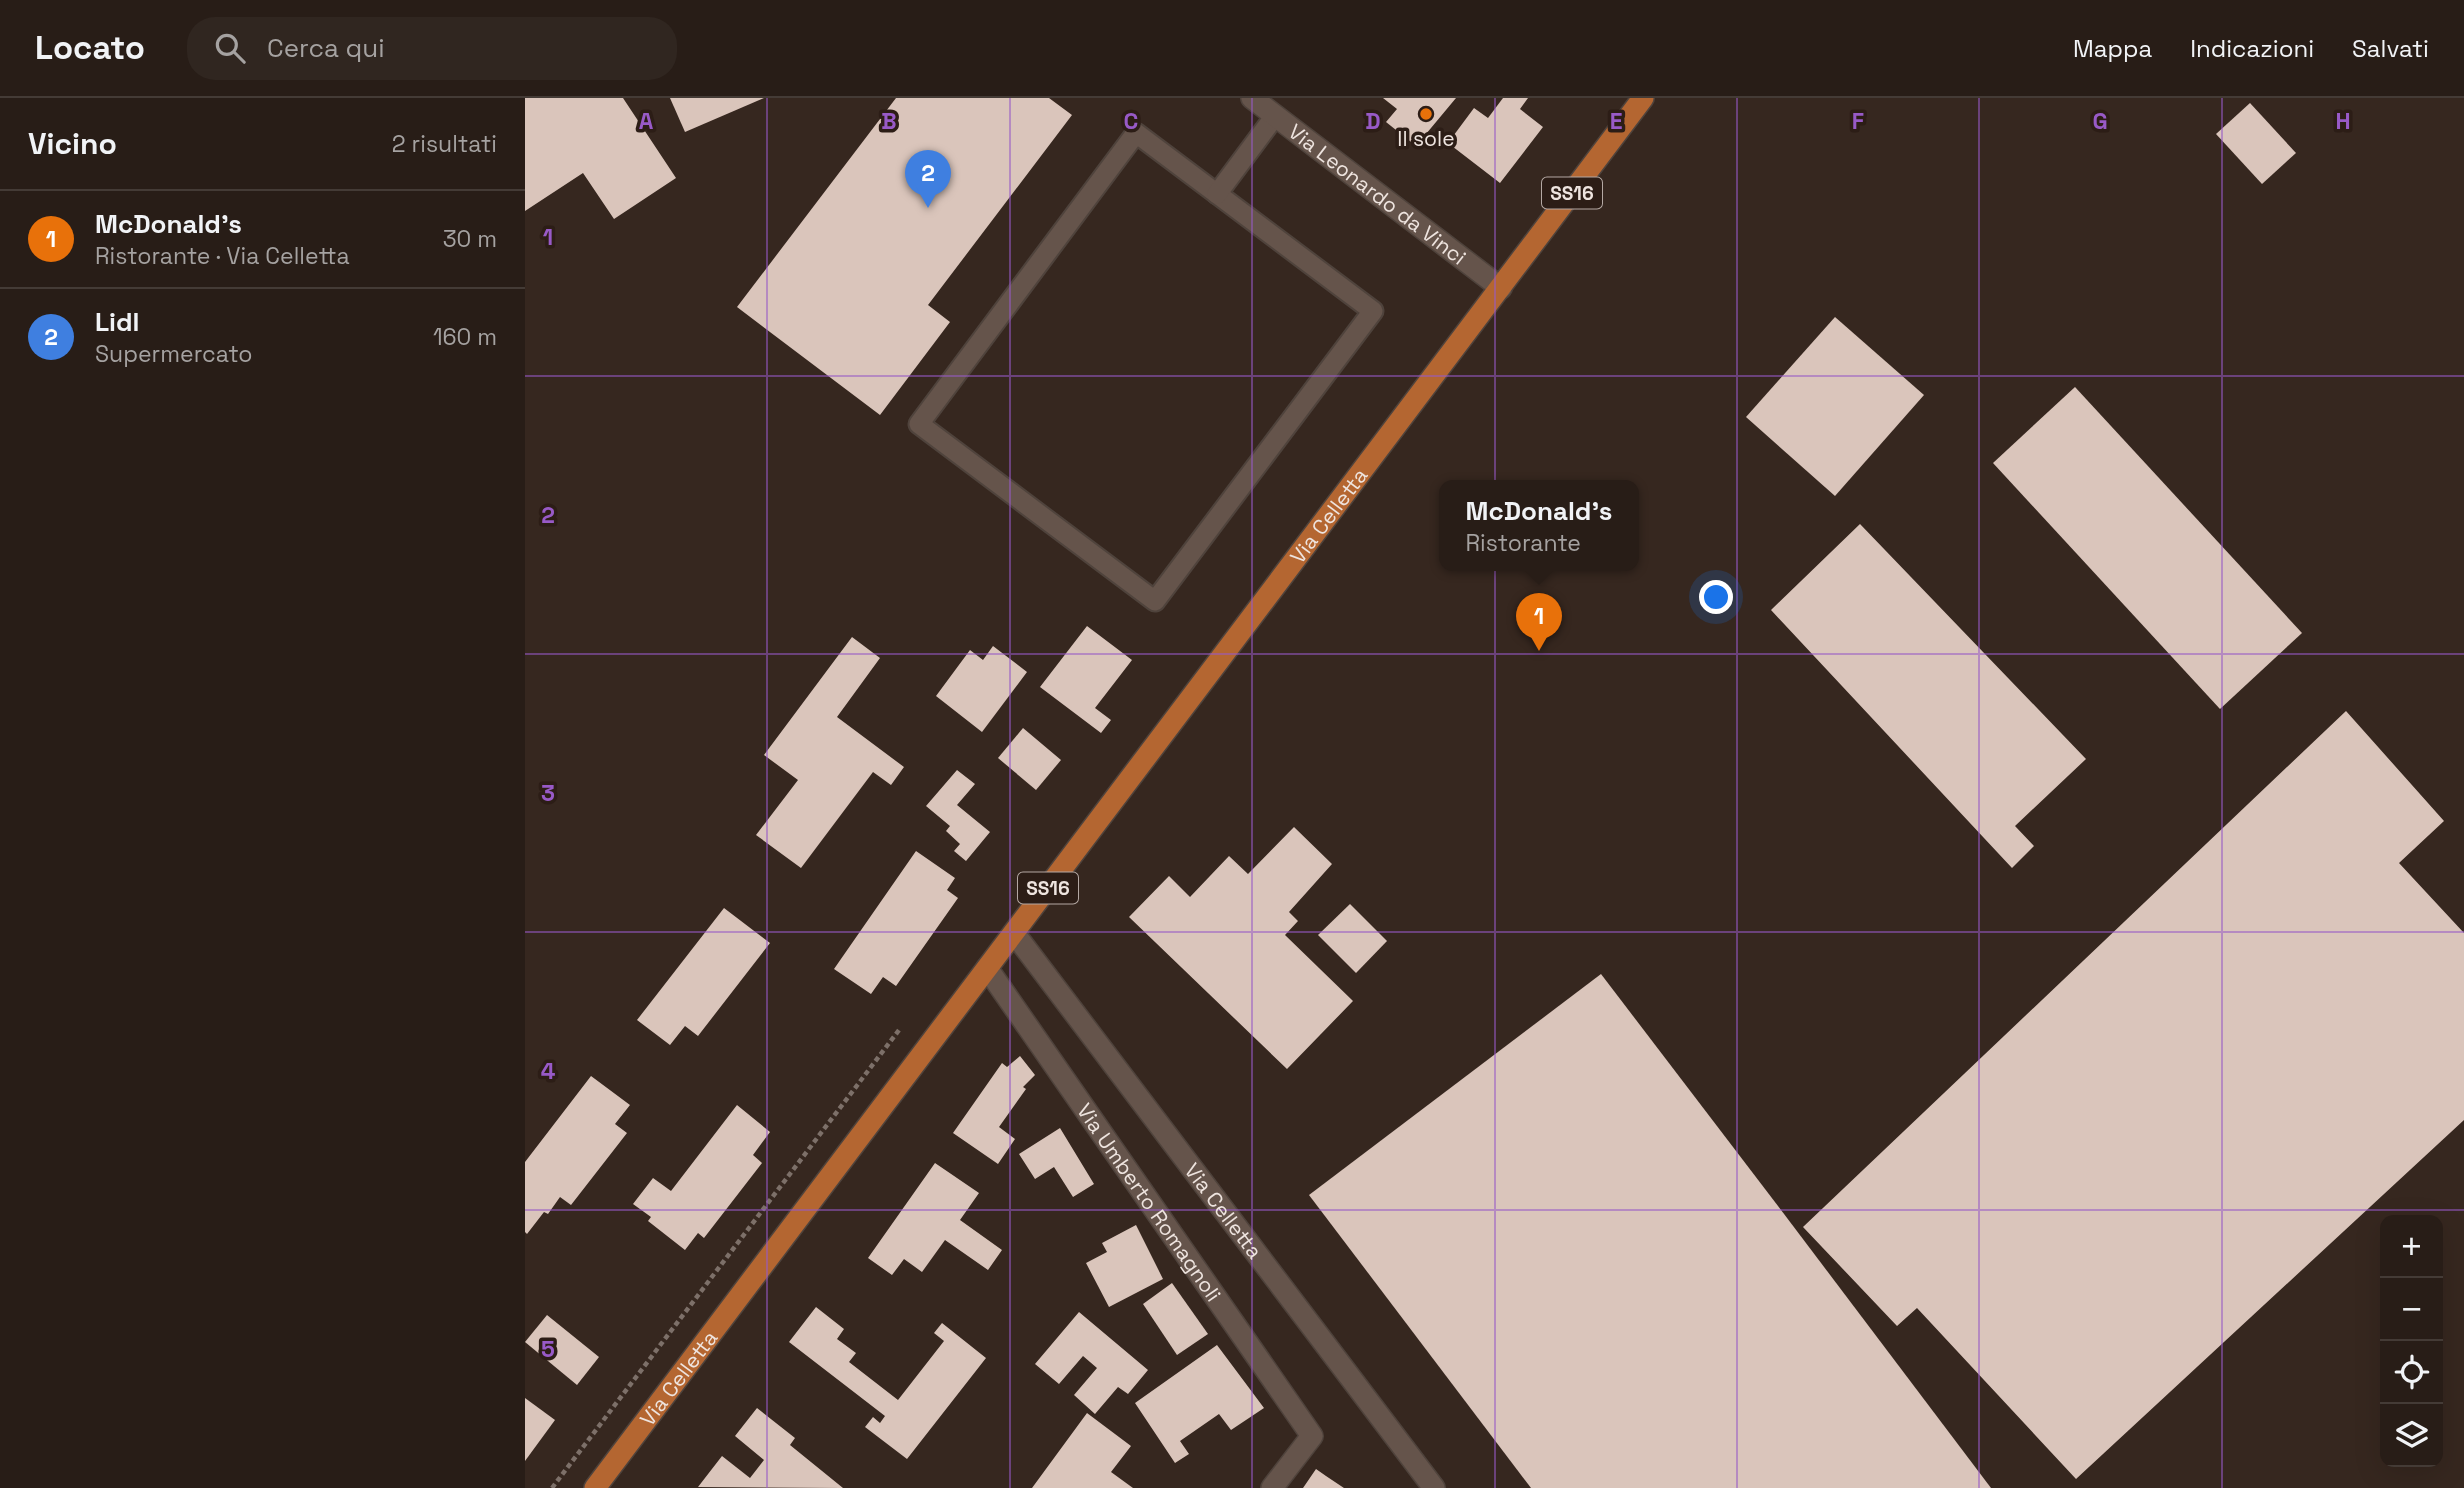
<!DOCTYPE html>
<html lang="it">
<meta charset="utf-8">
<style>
body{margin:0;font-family:"Space Grotesk",sans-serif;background:#302620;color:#f1f3f6}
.controls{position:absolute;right:21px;bottom:21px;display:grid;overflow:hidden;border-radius:14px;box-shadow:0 7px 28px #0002}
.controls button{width:63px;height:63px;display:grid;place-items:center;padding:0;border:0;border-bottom:2px solid #443b36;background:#281d17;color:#f1f3f6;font:35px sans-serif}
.you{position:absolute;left:1192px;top:500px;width:24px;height:24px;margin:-18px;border:5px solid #fff;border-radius:50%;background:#1a73e8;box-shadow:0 0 0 10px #1a73e833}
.badge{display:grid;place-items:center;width:46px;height:46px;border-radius:50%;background:#b45309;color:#fff;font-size:23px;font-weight:700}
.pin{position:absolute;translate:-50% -58px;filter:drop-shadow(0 2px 4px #0008)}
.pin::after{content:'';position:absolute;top:37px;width:24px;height:21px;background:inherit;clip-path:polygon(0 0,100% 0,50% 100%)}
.popup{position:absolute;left:914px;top:382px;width:200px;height:91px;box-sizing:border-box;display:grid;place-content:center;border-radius:14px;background:#281d17;filter:drop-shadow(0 2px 5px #0005);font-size:23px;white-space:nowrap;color:#a5a2a1}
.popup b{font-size:26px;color:#f1f3f6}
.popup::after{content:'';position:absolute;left:50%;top:100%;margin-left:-14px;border:14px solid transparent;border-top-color:#281d17}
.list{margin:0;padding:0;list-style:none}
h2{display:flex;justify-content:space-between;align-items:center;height:91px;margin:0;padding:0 28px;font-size:30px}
h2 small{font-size:23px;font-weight:400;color:#a5a2a1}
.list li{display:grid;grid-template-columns:46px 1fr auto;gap:21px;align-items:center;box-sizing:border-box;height:98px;padding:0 28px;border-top:2px solid #443b36}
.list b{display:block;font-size:26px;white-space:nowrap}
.list p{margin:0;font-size:23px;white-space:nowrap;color:#a5a2a1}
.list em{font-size:23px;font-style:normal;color:#a5a2a1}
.icon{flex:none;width:38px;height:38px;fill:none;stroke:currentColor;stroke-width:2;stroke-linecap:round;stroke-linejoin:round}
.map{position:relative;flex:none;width:1939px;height:1390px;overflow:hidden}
header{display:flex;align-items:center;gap:42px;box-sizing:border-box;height:98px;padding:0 35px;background:#281d17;border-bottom:2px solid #443b36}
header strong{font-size:33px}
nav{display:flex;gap:38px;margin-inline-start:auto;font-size:24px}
.search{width:490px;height:63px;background:#302620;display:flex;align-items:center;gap:18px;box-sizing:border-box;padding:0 24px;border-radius:28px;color:#a5a2a1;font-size:26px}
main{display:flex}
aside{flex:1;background:#281d17}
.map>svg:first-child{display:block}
.building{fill:#dac5bb}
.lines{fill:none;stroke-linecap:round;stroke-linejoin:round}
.service-casing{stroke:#4f433c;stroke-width:23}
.minor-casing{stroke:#4f433c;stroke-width:24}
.primary-casing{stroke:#4f433c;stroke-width:24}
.path{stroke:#7d7069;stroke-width:4.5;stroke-dasharray:5 3.5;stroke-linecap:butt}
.service{stroke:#65544b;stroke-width:19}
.minor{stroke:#65544b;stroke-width:21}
.primary{stroke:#b46631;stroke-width:21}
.grid{fill:none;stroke:#985ac7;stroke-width:2;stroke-opacity:0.55}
.food-dot{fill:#e8710a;stroke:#2c1d16;stroke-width:2.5}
.labels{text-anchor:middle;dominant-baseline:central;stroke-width:7;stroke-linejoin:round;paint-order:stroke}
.shield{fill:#2c1d16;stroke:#b4a8a3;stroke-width:2}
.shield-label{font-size:19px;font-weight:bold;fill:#eee4df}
.poi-label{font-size:21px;fill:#eee4df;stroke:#2c1d16}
.street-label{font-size:21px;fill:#eee4df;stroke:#2c1d16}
.grid-label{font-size:23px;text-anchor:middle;font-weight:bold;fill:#985ac7;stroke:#2c1d16;stroke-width:7;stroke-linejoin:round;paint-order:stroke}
</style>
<header>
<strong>Locato</strong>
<div class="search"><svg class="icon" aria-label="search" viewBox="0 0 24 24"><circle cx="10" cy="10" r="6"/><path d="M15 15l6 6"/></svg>Cerca qui</div>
<nav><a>Mappa</a><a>Indicazioni</a><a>Salvati</a></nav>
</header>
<main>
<aside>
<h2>Vicino<small>2 risultati</small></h2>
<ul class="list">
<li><span class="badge" style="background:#e8710a">1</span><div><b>McDonald's</b><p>Ristorante · Via Celletta</p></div><em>30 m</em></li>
<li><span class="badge" style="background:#3f7fe0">2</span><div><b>Lidl</b><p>Supermercato</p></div><em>160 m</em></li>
</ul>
</aside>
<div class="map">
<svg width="1939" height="1390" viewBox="0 0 1939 1390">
<rect width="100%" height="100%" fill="#36271f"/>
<g class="building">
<polygon points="0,0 98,0 151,80 89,121 58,75 0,113"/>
<polygon points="145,0 239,0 160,34"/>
<polygon points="371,0 524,0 547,17 403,207 425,224 355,317 212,209"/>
<polygon points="858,0 931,0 891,48 861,24 872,11"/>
<polygon points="978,0 1003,0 995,11 1018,29 975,85 923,45 949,10 963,20"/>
<polygon points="1725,5 1771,55 1737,86 1691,36"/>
<polygon points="1310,219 1399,297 1310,398 1221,319"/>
<polygon points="1550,289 1777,535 1695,611 1468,365"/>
<polygon points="1335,426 1561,661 1490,728 1509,748 1487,770 1246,512"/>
<polygon points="562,528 607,562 570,610 586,622 576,635 515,589"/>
<polygon points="327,539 355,560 312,619 379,669 366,687 348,674 276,770 231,737 273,682 239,657"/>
<polygon points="468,548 502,574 457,634 411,598 445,552 458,562"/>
<polygon points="1821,613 1919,723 1874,765 1939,835 1939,1022 1551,1381 1392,1210 1372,1228 1278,1129"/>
<polygon points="498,630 536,662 511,692 473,660"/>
<polygon points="432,672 450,686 432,707 465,734 441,763 429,753 435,746 421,733 425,728 401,708"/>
<polygon points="769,729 807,766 764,814 773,823 760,837 828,903 762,971 604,819 644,778 665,799 704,758 723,776"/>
<polygon points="391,753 430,780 422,792 433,800 371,888 358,879 346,896 309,871"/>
<polygon points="825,806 862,843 831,875 793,837"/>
<polygon points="199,810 245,845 173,938 160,928 145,947 112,922"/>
<polygon points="1076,876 1253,1108 1466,1390 1006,1390 784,1097"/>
<polygon points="495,958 510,977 498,989 501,991 474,1029 490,1041 473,1066 428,1035 477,965 482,969"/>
<polygon points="66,978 105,1007 90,1026 102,1035 46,1107 35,1099 23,1116 19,1114 2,1136 0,1134 0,1064"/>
<polygon points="212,1007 245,1034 228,1057 237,1065 179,1140 173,1135 160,1152 123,1123 126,1119 108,1106 128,1080 146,1093"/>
<polygon points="535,1030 569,1086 548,1099 529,1069 510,1081 494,1056"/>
<polygon points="410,1065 454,1095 435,1122 477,1152 463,1172 420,1142 397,1174 379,1161 367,1177 343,1160"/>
<polygon points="611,1127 638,1181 584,1209 561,1165 582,1154 577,1145"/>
<polygon points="647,1185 683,1236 652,1257 618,1206"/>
<polygon points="291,1209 319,1231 312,1241 331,1255 324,1264 373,1302 419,1243 409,1235 417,1225 461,1260 382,1361 340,1329 348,1319 355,1325 360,1318 264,1244"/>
<polygon points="554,1214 623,1272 603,1296 593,1289 570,1316 549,1297 572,1270 558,1258 534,1286 510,1266"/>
<polygon points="22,1217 74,1259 52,1287 0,1244"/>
<polygon points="692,1247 739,1310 706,1332 694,1316 655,1343 664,1356 650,1365 610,1305"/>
<polygon points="0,1300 30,1322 0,1363"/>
<polygon points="232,1310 270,1340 265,1347 318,1390 173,1389 197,1358 225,1380 239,1362 210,1338"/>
<polygon points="562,1315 606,1348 586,1374 608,1390 507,1390"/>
<polygon points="791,1371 801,1378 819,1390 778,1390"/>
</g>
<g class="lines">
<defs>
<g id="service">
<polygon points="611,35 848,213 630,503 394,326"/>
<polyline points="692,96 750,18"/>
</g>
<g id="minor">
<path id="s1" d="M 727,0 L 976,190"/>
<path id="s2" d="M 489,835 L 909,1390"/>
<path id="s3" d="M 462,870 L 787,1338 L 747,1390"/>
</g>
<g id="primary">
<path id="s4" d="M 70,1390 L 1118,0"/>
</g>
</defs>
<use href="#service" class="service-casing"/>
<use href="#minor" class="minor-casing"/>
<use href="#primary" class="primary-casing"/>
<polyline class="path" points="27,1390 374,932"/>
<use href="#service" class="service"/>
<use href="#minor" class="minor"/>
<use href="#primary" class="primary"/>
</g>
<path class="grid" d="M 242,0 L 242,1390M 485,0 L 485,1390M 727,0 L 727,1390M 970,0 L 970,1390M 1212,0 L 1212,1390M 1454,0 L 1454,1390M 1697,0 L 1697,1390M 0,278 L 1939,278M 0,556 L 1939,556M 0,834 L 1939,834M 0,1112 L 1939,1112"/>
<circle class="food-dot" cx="901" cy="16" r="7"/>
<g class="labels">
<g class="shield">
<rect x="1017" y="79.5" width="60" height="31" rx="5"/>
<rect x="493" y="774.5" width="60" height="31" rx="5"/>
</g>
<g class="shield-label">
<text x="1047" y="95">SS16</text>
<text x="523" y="790">SS16</text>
</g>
<g class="poi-label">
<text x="901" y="40">Il sole</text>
</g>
<g class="street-label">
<text stroke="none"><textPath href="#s1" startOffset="158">Via Leonardo da Vinci</textPath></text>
<text stroke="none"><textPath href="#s4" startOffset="1218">Via Celletta</textPath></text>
<text stroke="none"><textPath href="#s3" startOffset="285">Via Umberto Romagnoli</textPath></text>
<text stroke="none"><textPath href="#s2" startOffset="348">Via Celletta</textPath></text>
<text stroke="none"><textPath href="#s4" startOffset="138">Via Celletta</textPath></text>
</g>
</g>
<g class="grid-label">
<text x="121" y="31">A</text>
<text x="364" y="31">B</text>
<text x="606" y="31">C</text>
<text x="848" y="31">D</text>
<text x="1091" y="31">E</text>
<text x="1333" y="31">F</text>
<text x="1575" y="31">G</text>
<text x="1818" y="31">H</text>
<text x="23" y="147">1</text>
<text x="23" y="425">2</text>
<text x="23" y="703">3</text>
<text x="23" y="981">4</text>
<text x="23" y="1259">5</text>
</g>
</svg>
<div class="controls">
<button>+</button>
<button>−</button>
<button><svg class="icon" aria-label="locate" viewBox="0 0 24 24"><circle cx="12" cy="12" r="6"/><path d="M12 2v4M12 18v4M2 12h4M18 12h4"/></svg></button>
<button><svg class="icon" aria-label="layers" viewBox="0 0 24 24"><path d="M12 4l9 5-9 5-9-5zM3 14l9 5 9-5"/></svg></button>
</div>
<div class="you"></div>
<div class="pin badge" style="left:1014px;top:553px;background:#e8710a">1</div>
<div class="popup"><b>McDonald's</b>Ristorante</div>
<div class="pin badge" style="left:403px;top:110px;background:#3f7fe0">2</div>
</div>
</main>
